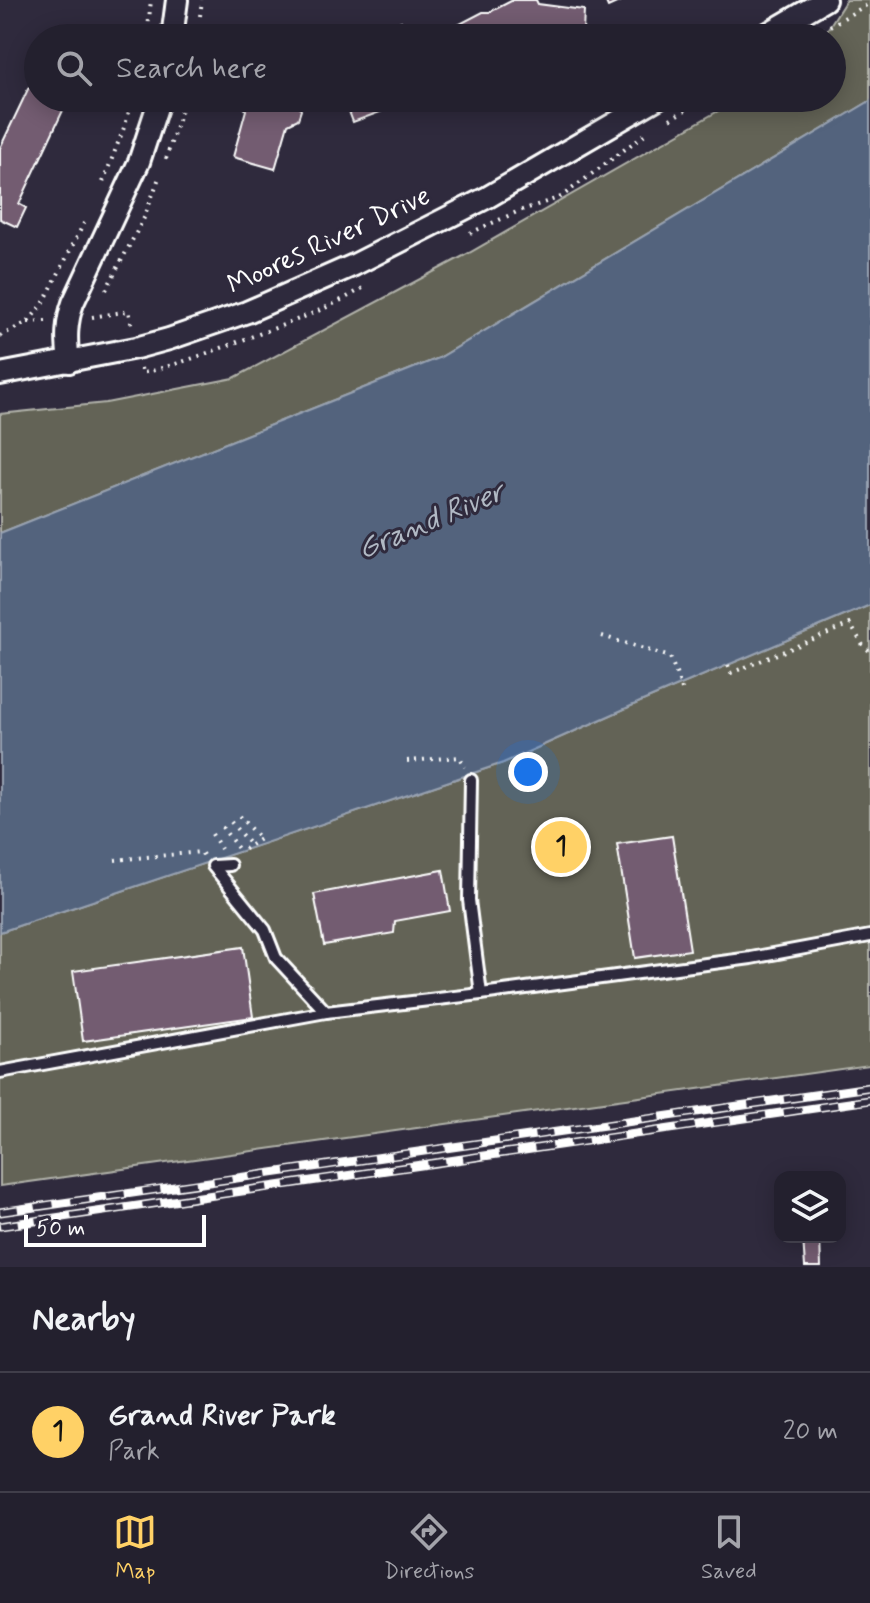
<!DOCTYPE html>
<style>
body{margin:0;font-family:Mynerve,sans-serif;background:#2b2836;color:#f1f3f6}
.controls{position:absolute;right:24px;bottom:24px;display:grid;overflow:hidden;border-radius:16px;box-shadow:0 4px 20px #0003}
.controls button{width:72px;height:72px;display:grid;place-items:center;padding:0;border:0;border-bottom:2px solid #403e4a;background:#23202e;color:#f1f3f6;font:40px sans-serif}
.scale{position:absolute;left:24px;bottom:20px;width:182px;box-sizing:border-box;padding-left:8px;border:4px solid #fff;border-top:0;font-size:22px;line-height:28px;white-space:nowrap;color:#fff;-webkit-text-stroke:6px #2f2a3d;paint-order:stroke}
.you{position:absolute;left:528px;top:772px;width:28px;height:28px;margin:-20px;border:6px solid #fff;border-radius:50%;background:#1a73e8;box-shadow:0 0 0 12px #1a73e833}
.badge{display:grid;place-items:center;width:52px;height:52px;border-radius:50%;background:#ffd166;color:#111;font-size:26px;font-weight:700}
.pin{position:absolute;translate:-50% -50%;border:4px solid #fff;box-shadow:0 2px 8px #0006}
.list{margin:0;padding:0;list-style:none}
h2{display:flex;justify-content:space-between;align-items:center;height:104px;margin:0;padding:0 32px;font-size:34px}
h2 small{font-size:26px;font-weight:400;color:#a3a3aa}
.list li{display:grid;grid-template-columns:52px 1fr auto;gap:24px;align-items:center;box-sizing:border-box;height:120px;padding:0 32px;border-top:2px solid #403e4a}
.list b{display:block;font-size:30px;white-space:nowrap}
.list p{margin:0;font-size:26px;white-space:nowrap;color:#a3a3aa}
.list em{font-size:26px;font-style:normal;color:#a3a3aa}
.icon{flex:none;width:44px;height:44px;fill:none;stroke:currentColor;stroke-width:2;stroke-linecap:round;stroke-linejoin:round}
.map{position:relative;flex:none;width:870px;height:1267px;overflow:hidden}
.search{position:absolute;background:#23202e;box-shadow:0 4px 20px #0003;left:24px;right:24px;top:24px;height:88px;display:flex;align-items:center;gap:20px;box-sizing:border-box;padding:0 28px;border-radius:44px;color:#a3a3aa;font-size:30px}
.sheet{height:224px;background:#23202e}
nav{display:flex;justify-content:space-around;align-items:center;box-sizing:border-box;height:112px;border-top:2px solid #403e4a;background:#23202e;font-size:22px;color:#a3a3aa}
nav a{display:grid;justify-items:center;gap:4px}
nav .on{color:#ffd166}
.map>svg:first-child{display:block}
.green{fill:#636456;stroke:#b1b2aa;stroke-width:2}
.water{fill:#52637d;stroke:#97a1b1;stroke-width:2}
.building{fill:#735c71;stroke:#fff;stroke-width:2}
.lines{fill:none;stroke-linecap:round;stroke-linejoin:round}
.service-casing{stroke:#fff;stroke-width:16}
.minor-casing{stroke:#fff;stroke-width:26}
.path{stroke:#fff;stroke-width:4;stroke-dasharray:2 6;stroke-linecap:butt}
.service{stroke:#2f2a3d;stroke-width:10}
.minor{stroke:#2f2a3d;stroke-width:20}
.rail-casing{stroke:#fff;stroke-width:9}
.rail{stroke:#2f2a3d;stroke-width:6;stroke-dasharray:18;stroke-linecap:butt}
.labels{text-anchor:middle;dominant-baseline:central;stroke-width:6;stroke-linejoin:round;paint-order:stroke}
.street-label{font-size:28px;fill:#fff;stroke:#2f2a3d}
.water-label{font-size:30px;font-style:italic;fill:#b1b9c4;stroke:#2f2a3d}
</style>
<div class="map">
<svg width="870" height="1267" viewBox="0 0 870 1267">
<rect width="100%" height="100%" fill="#2f2a3d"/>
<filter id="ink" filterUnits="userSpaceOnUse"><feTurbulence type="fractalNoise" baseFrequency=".0125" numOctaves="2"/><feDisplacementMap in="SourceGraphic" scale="16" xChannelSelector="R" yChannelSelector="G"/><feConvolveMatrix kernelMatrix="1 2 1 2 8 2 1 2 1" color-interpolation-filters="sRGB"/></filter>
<g filter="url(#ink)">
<g class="green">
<polygon points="846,0 870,0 870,101 439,358 0,533 0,414 106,403 234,378 469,253 741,98 832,98 832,38 822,38"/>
<polygon points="870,605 870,1065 0,1186 0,932 503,763 640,702"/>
</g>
<polygon class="water" points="870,101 870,605 640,702 503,763 0,932 0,533 439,358"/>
<g class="building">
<polygon points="513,0 536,0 538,4 584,10 583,32 550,31 531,34 523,38 456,38 454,27 483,12 490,12"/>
<polygon points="605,0 623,0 608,7"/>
<polygon points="401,21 408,38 384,38 381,29"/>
<polygon points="29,87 38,91 38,98 52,98 66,104 19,204 26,208 17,227 0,219 0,148"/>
<polygon points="241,98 295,98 301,110 298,119 288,124 275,169 233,157 246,110 240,101"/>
<polygon points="344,98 405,98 407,102 353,122"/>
<polygon points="672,836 690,950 635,958 617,844"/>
<polygon points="443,870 450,911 395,921 394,933 324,945 314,894"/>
<polygon points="243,947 253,1017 83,1041 73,971"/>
<polygon points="803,1237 820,1237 821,1267 805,1267"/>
</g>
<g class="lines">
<defs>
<g id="service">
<polyline points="471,780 469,900 481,994"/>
<polyline points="230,865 213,866 265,930 276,958 326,1012"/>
<polyline points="0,1072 326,1012 481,994 751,958 870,936"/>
</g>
<g id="minor">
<polyline points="172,38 177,0"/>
<polyline points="760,38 825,0"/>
<path d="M 69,362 C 66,340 66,323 73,303 L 139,162 L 160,98"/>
<polyline points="0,374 136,348 169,339 247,312 354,265 488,197 658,98"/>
</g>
</defs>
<use href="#service" class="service-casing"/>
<use href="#minor" class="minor-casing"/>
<g class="path">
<polyline points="200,16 202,0"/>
<polyline points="147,38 151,0"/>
<polyline points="809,38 870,3"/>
<polyline points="670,119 706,98"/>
<polyline points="166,159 185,98"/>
<polyline points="103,182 125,125 133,98"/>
<polyline points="470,233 519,211 561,197 645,134"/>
<polyline points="106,290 145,216 160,175"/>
<polyline points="92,317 129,311 132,328"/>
<polyline points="28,322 46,321"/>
<polyline points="0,336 28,322 43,304 84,223"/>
<path d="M 141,368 L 142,373 C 178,365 213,351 248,338 C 288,323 330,309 366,286"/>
<polyline points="602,636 670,657 684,695"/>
<polyline points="728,665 731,673 850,624 864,647 870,651"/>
<polyline points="407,761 460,757 465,767"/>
<polyline points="239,816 260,839 240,852"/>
<polyline points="231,822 250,845"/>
<polyline points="222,827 239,850"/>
<polyline points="212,834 221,849"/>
<polyline points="115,860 201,852 203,855"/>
</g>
<use href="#service" class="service"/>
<use href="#minor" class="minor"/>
<defs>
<g id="rail">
<polyline points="0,1212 870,1087"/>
<polyline points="0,1226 870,1100"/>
</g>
</defs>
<use href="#rail" class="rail-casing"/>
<use href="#rail" class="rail"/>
</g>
</g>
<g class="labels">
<g class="street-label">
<text transform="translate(329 241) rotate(-25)">Moores River Drive</text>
</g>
<g class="water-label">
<text transform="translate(431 521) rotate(-23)">Grand River</text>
</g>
</g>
</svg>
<div class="controls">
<button><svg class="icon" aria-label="layers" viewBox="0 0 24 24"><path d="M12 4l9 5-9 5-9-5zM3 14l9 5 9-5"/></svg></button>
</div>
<div class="scale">50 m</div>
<div class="you"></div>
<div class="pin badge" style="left:561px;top:847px">1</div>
<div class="search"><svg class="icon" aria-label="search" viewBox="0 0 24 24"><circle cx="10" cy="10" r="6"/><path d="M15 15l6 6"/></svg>Search here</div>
</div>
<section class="sheet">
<h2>Nearby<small></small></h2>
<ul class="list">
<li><span class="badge">1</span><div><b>Grand River Park</b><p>Park</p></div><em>20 m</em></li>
</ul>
</section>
<nav>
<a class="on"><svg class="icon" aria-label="map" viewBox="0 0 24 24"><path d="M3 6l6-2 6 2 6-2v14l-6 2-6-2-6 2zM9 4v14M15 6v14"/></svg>Map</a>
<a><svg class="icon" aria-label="directions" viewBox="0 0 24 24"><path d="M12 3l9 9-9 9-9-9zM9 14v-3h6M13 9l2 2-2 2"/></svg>Directions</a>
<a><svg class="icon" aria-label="saved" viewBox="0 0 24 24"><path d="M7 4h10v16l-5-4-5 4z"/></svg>Saved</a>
</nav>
